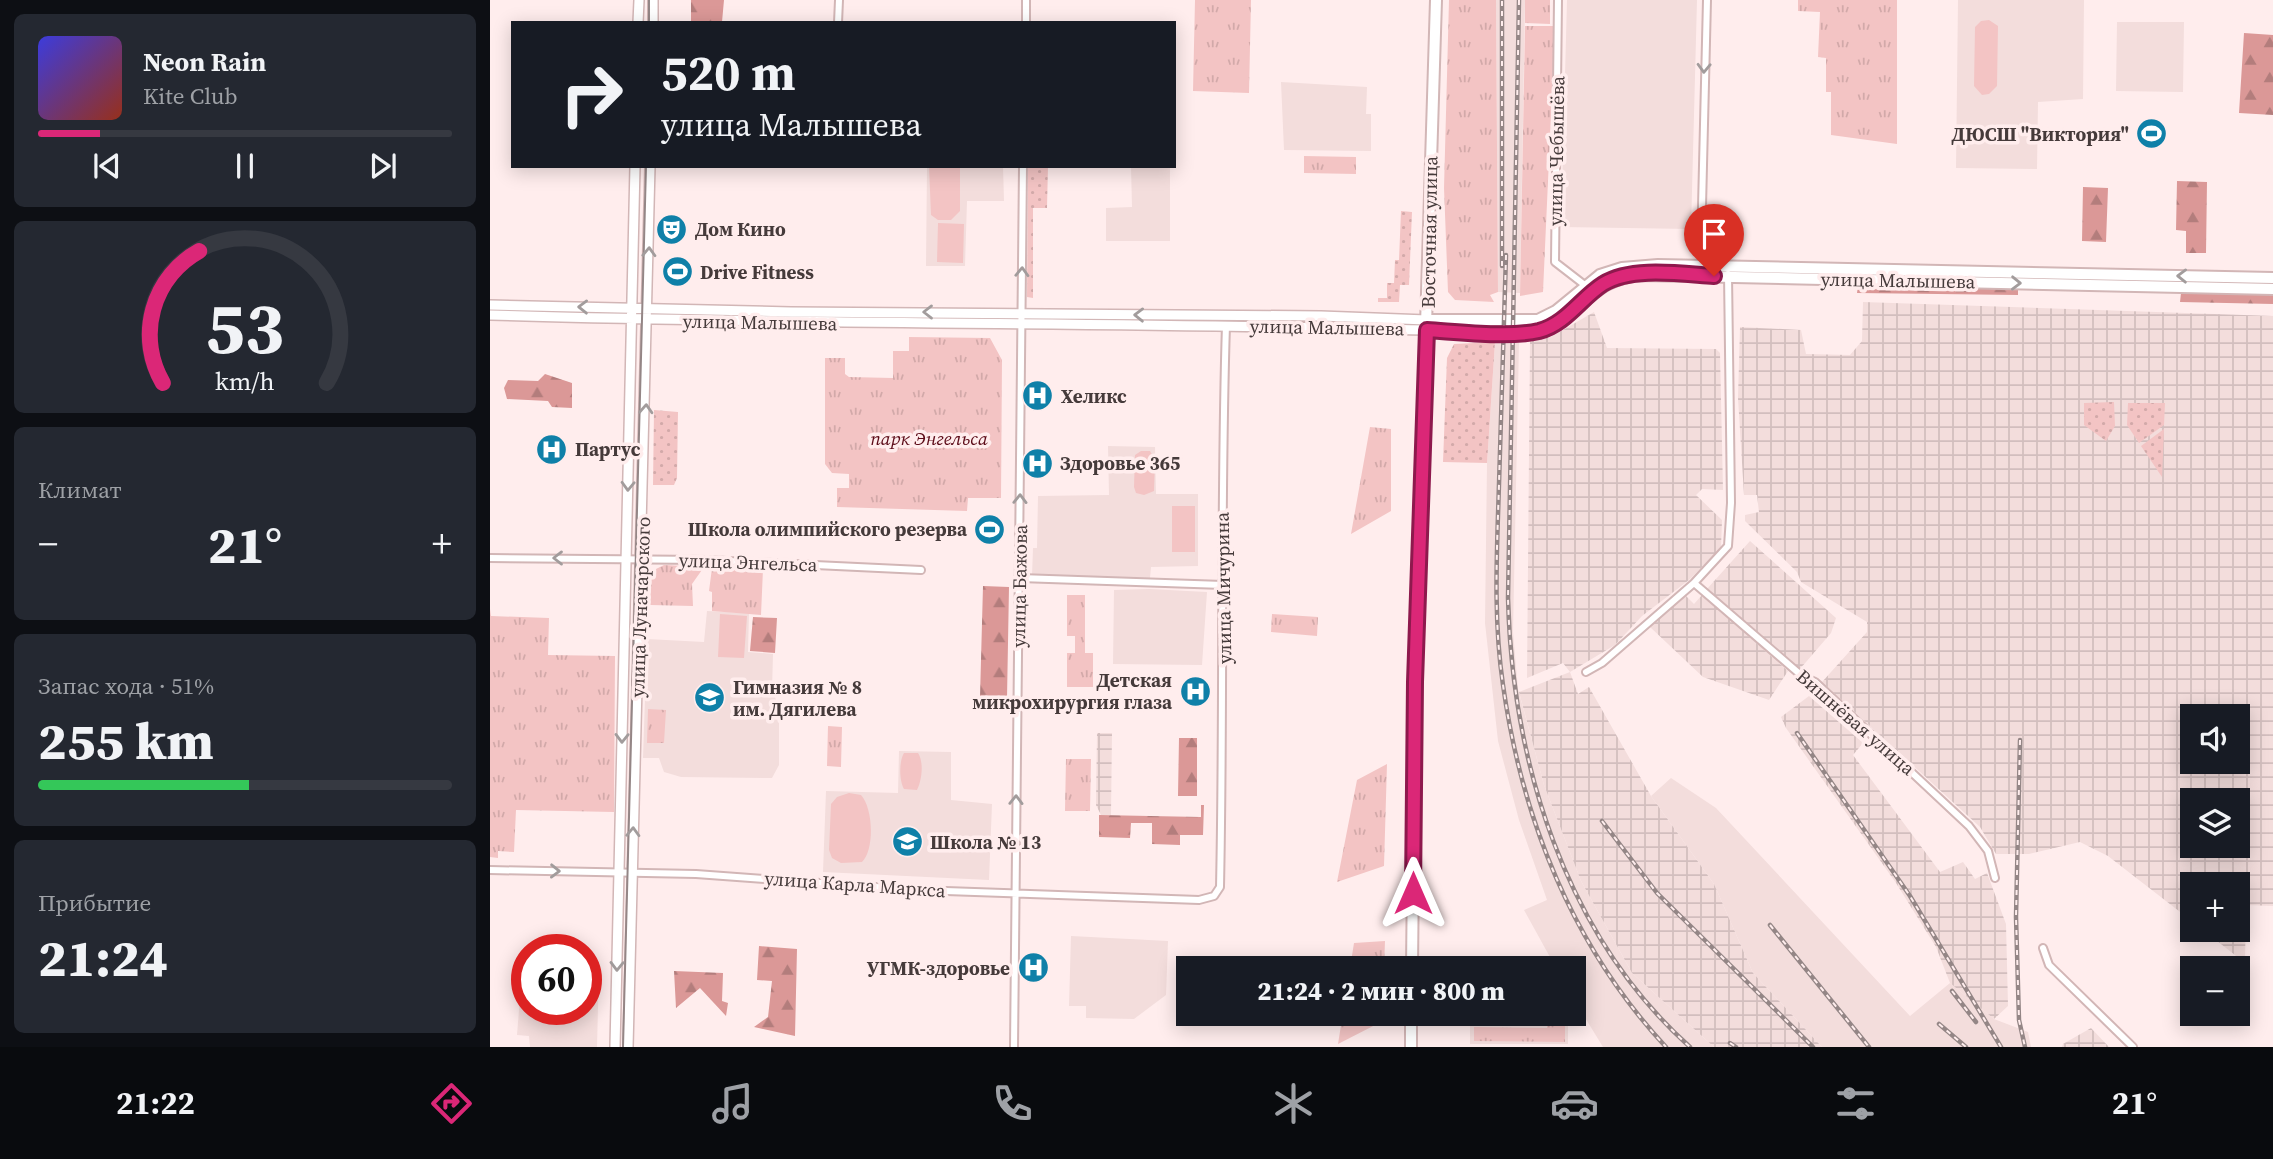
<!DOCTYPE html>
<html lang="ru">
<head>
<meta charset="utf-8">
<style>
	:root { --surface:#171b24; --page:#242831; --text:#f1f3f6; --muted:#9ea1a6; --line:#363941; --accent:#db2777 }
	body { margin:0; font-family:"Source Serif 4",serif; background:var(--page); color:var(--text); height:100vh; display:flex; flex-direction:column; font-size:26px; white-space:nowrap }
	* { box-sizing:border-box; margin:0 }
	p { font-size:23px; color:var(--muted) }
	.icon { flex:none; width:38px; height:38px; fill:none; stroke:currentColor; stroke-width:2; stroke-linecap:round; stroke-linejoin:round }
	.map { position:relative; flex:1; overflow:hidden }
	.details { display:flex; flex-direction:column; gap:14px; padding:14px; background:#0d0f14; width:490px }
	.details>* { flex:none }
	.hud { position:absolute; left:21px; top:21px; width:665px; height:147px; border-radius:0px; box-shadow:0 4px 18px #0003; background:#171b24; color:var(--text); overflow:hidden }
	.tools { position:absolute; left:1690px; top:704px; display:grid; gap:14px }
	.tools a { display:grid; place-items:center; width:70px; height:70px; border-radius:0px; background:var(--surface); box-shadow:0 4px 18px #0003; font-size:35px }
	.speed { position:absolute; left:21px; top:934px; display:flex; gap:14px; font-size:35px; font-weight:700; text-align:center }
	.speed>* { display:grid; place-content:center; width:91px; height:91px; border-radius:50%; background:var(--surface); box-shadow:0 4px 18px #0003; line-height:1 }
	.speed .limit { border:10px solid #d22; background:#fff; color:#111 }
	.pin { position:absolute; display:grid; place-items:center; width:60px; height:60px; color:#fff; margin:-72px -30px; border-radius:50% 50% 50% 0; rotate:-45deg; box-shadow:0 0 7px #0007 }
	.pin .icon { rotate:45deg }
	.me { position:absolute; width:77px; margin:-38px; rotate:0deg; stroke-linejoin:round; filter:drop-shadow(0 0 5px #0008) }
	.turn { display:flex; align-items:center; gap:24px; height:147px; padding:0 35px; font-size:32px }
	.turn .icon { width:91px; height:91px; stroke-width:2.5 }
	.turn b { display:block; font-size:49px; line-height:60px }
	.big { font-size:52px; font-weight:800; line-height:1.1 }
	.details .tile { flex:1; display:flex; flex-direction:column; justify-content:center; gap:10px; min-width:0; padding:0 24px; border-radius:10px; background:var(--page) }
	.details .dial { align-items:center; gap:0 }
	.dial svg { height:182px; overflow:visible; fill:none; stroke:var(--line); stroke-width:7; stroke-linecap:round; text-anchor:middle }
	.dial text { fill:var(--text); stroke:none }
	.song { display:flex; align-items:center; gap:21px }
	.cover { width:84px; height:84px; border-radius:10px; background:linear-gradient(135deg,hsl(240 70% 55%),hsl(10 70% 35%)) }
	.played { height:7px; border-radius:4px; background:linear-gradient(90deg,var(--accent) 15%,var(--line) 15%) }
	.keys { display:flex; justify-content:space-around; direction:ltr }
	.heat { display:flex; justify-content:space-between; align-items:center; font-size:38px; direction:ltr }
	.charge { height:10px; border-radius:5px; background:linear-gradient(90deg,#34c759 51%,var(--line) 0) }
	.trip { position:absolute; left:686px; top:956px; width:410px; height:70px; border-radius:0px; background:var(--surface); box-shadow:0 4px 18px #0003; font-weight:800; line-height:70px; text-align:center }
	.dock { display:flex; height:112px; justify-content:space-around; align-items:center; background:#090b0e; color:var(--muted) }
	.dock .icon { width:49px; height:49px }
	.dock .on { color:var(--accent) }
	.dock b { font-size:32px; color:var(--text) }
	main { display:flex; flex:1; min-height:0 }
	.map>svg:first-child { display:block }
	.built { fill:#f3dddc }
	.industrial { fill:url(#industrial-grid); fill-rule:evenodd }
	.grass { fill:url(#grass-dots) }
	.forest { fill:url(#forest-firs) }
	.park { fill:url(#park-tufts) }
	.pitch { fill:#f3c4c4 }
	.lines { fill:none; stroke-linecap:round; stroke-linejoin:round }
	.street-casing { stroke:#d2b6b6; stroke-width:10 }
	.secondary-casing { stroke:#d2b6b6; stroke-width:12 }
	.primary-casing { stroke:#d2b6b6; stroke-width:14 }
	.street { stroke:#fff; stroke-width:6 }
	.secondary { stroke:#fff; stroke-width:9 }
	.primary { stroke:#fff; stroke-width:10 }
	.tram { stroke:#948686; stroke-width:2 }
	.rail-casing { stroke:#948686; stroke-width:4.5 }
	.rail { stroke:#ffeded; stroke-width:2; stroke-dasharray:5; stroke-linecap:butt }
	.oneway { stroke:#a29c9c }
	.route-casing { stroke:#8e194d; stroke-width:18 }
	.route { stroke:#db2777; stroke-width:12 }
	.labels { text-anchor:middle; stroke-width:7; stroke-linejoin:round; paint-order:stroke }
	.poi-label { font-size:19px; font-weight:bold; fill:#453a3a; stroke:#ffeded; text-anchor:start }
	.street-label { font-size:19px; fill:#453a3a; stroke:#ffeded }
	.park-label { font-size:19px; font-style:italic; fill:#5c0b18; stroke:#ffeded }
</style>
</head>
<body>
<main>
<section class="details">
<div class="tile">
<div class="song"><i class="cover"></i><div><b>Neon Rain</b><p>Kite Club</p></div></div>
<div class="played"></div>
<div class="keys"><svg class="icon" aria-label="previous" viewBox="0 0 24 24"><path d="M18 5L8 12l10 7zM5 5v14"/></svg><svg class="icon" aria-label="pause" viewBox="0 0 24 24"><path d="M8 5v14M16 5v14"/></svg><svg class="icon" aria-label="next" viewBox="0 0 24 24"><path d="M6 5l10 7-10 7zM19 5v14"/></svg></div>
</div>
<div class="tile dial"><svg viewBox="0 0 100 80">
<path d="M14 69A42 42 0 1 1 86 69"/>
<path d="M14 69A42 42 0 0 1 30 11" stroke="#db2777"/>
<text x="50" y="56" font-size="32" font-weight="700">53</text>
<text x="50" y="72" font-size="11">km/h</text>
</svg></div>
<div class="tile"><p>Климат</p>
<div class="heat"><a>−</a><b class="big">21°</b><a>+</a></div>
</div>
<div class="tile"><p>Запас хода · 51%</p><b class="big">255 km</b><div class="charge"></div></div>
<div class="tile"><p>Прибытие</p><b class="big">21:24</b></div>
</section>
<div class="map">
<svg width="1783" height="1047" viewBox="0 0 1783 1047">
	<defs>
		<pattern id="industrial-grid" width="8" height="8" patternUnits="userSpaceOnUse" patternTransform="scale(1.75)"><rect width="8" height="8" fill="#f3dddc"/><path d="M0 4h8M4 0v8" fill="none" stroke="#d2bebe"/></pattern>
		<pattern id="grass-dots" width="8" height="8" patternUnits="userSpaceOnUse" patternTransform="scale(1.75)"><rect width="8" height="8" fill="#f3c4c4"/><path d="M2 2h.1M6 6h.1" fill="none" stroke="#d2a9a9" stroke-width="1.8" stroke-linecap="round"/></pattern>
		<pattern id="forest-firs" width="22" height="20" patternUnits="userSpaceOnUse" patternTransform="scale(1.75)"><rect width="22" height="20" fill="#db9897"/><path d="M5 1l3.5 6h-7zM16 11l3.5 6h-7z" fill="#b37d7c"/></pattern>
		<pattern id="park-tufts" width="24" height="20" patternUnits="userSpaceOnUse" patternTransform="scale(1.75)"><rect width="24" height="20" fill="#f3c4c4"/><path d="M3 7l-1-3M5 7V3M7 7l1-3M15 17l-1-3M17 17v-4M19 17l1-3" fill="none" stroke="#d2a9a9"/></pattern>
	</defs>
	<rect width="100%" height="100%" fill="#ffeded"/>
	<path class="built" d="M1006,0H1035L1030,293L1008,292Z
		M1077,0H1207L1201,229L1071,227Z
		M1468,0H1594L1593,99L1548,102L1547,169L1466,168Z
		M1627,22H1694L1693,92L1626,91Z
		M791,82L877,87L876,114H881V151L794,150Z
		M437,166H513L514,201H477L475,266H436Z
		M641,166H680V241H616V208L642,207Z
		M1005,342H1029L1023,632L1028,689L1054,785L1091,881L1142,973L1224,1047H1113L1083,998V968H1066L1034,910L1057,900L1029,820L1008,741L995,623L997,463Z
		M618,446L665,447L666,494H708V566L661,567L660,578L542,576L543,548H547L548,496L619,495Z
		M659,589L717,592L712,665L623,664L624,590Z
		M217,611L259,613L258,652L283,654L282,690L289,707V765L282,778L191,777L174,772L169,758H153L157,639L214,642Z
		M409,751L461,752V800L502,804L499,880L333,872L336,791L408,793Z
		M1181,778L1226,808L1420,1016L1460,983L1504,1019L1538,1032L1541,1047H1332L1263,973L1224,884L1161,796Z
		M581,936L678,941L676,995L644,1019L596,1018V1006H579Z
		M96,962H105L109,968L107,1047H40L39,1036L27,1035L31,985H37V1010H96Z
		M980,1013H1078V1044H980Z"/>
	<path class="industrial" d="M1373,302L1783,316V906L1756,905L1755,963L1712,929H1748V884H1703V922L1618,856L1590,842L1539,854H1506L1490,827L1332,682L1377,632V622L1311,582L1307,572L1255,521V515L1269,512L1267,495H1254L1248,398L1250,327L1311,330L1316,354L1360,355L1372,341ZM1703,716H1748V761H1703ZM1703,800H1748V845H1703Z
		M1104,312L1117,348L1226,349L1230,353L1233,490L1212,489L1206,495L1232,520L1231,548L1199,580L1152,616L1125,645L1080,672L1088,694L1099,687L1161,796L1224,884L1263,973L1332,1047H1224L1142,973L1091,881L1054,785L1029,692L1080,672L1073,663L1037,678L1040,341L1061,337Z
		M1260,541L1346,618L1341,633L1310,669L1217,589Z
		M1212,595L1298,671L1279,700L1213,677L1160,627L1196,596L1204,604Z
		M1319,696L1373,743L1363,755L1450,872L1473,862L1485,879L1497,873L1516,924L1518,1006L1504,1019L1460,983L1446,947L1406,883L1296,728L1291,717Z
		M607,733H622L621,815H611L606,805Z
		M1601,1028L1619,1047H1572L1573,1044Z"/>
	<path class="grass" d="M538,166H558L557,208H543V298L537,297Z
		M911,211L922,212L919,285H910L909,302H888V298H897V283H904L905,260H909Z
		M1005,342L997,463L953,462L957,358L964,344Z
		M1624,402L1625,426L1616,441L1594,425V403Z
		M1638,403H1675L1674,425L1649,443L1637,425Z
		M164,410L188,412L187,478L184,485H163Z
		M1674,429L1672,477L1651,446Z"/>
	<path class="forest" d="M201,0H234L232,22L201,23Z
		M1754,33L1783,35V115L1749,113Z
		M1687,181L1717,182L1716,253H1696V231L1686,230Z
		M1593,187L1618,188L1616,242L1592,241Z
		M1368,286L1528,289V295L1367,293Z
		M1691,293L1783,295V304L1690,302Z
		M55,374L82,383V408L62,407L58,401L17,399L14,388L18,380L48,381Z
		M493,586L519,587L517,698L490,697Z
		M263,617L287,618L285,653L260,651Z
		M689,738H707V796H688Z
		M711,805H714L713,835H690V845L662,844V823H641L640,838L609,837V815L711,817Z
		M269,946L307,949L305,1036L264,1027L278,1017L282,981L267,980Z
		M184,971L233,973L232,1001L238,1003L236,1016L210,988L186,1008Z"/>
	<path class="park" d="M705,0H761L759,93L703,91Z
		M959,0H1006L1008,292L1000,295L1004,302L965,300L958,292L954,188Z
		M1035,0H1060V24L1035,23Z
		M1308,0H1407V144L1341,135V92H1336V58L1328,57L1330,12L1308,11Z
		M1035,26H1065L1053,292L1030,296Z
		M814,156L866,157V174L814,173Z
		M419,337L500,338L512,360L511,498H478L477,511L347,507V488H359V474L342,473L335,464V358H355V374L359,377L403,378V351H419Z
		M880,427L901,429V511L861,534Z
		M174,565L214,567L202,584L203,606L160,605L162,571Z
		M222,568L273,569L271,615L222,611V592L219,591Z
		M577,595H595V653H603V687H577V653H585V636H577Z
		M0,609L1,616L59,618L58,655L125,656L124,812L26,810L24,852L8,851V858L0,857Z
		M782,614L828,617L827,636L781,632Z
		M158,709L176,710L174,743H157Z
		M338,726L352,727L351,767L337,766Z
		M576,759H601L600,811H575Z
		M897,764L894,866L847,882L867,780Z
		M895,941L894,968H860L864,943Z
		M853,1013H891V1022L848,1044Z
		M1058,1013H1075V1042L984,1041V1027L1057,1028Z"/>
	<path class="pitch" d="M1499,20L1508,26L1507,86L1499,94L1492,95L1484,86L1485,27L1491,21Z
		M439,166H470V211L461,220H448L441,215Z
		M448,223L474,224L473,263L447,262Z
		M651,451H660L665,460L664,491L654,495L646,493L644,487L645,455Z
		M682,506H705V552H682Z
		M230,614L257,616L254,658L228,657Z
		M414,753H428C434,762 432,780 427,790L414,789C409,780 409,761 414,753Z
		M359,793L371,795C383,808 385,849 372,862L351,863L342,858L339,850L341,804L347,797Z"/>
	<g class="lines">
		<defs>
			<path id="street" d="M1068,0L1065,262L1096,286
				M348,23L349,0
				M536,23V0
				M1215,267L1211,248L1217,0
				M0,558L216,560L431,570
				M530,578L733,585
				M1204,583L1312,676L1325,682L1479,826L1498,851L1505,878
				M1096,672L1112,663L1204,583L1238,546L1241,503L1238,274
				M0,870L206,874L427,890L709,900L724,896L730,887C734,700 730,512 736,325
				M1553,948L1559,965L1643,1047
				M524,1047L533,166"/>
			<path id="secondary" d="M148,23L149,0
				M163,23V0
				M0,305L301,312L831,316L937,320
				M0,315C312,325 625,322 937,330
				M125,1047L145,166
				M138,1047L160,166"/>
			<path id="primary" d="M937,320H1048L1066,311L1110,275L1132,268L1168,265L1783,278
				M937,330C969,332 1032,340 1060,326C1099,308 1101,279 1152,275L1783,289
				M922,968L925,682L946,0
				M921,1047V1013"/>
		</defs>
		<use href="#street" class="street-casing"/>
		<use href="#secondary" class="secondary-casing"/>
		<use href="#primary" class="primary-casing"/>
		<use href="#street" class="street"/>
		<use href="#secondary" class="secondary"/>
		<use href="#primary" class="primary"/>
		<path class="tram" d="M159,23V0
			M133,1047L156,166"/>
		<defs>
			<path id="rail" d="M1029,0L1018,598C1022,762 1075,935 1200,1047
				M1016,255C1014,332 1011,408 1009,484C1007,551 1003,618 1013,685C1032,820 1083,947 1176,1047
				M1012,266V0
				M1307,733L1420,896L1511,1047
				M1530,740L1526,917L1529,1020L1535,1047
				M1112,821L1167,893L1323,1047
				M1280,925L1379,1047
				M1462,991L1486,1022
				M1449,1024L1476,1047
				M1240,1043L1246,1047"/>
		</defs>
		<use href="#rail" class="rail-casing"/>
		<use href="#rail" class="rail"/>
	</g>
	<defs><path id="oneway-chevron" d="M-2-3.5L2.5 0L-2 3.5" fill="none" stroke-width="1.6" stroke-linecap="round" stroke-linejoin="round" transform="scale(1.75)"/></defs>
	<g class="oneway">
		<use href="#oneway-chevron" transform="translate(1214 68) rotate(92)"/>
		<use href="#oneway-chevron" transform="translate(159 252) rotate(-88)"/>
		<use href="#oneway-chevron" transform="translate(532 272) rotate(-88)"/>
		<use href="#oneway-chevron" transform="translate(1692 276) rotate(-179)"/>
		<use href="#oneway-chevron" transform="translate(1526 283) rotate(1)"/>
		<use href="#oneway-chevron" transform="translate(93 307) rotate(-179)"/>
		<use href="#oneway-chevron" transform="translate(438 312) rotate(180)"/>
		<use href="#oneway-chevron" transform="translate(649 315) rotate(-179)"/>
		<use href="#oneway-chevron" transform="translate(156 409) rotate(-87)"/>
		<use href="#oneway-chevron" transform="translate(138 486) rotate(92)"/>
		<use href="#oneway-chevron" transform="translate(530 499) rotate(-89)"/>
		<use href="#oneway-chevron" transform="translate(68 558) rotate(-180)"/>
		<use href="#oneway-chevron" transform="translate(132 738) rotate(91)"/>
		<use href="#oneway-chevron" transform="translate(526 800) rotate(-89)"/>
		<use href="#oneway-chevron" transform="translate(143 832) rotate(-88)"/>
		<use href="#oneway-chevron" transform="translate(65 871) rotate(1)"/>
		<use href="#oneway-chevron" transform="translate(127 966) rotate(91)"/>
	</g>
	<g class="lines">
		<defs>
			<path id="route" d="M923,893L925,682L937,330C969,332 1019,338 1049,331C1076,324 1091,298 1113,284C1142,266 1192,274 1224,276"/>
		</defs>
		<use href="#route" class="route-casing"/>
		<use href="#route" class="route"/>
	</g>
	<defs>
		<symbol id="stadium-disc" viewBox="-11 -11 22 22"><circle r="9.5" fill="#0f80a8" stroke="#ffeded"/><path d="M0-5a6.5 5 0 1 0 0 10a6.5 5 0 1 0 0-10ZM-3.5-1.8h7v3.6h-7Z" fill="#fff"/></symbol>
		<symbol id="theatre-disc" viewBox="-11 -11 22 22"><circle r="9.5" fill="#0f80a8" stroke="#ffeded"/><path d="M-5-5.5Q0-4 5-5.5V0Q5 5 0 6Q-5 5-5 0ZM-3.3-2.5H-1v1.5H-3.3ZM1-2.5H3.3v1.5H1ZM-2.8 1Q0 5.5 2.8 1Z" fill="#fff"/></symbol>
		<symbol id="hospital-disc" viewBox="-11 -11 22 22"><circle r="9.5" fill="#0f80a8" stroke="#ffeded"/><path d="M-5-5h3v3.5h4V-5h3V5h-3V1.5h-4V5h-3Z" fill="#fff"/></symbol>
		<symbol id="school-disc" viewBox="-11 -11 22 22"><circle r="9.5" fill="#0f80a8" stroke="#ffeded"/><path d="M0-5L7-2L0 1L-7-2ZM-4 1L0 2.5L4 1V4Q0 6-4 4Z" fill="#fff"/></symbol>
	</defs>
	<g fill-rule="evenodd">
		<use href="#stadium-disc" x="1644" y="116" width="35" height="35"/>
		<use href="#theatre-disc" x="164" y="212" width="35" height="35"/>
		<use href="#stadium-disc" x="170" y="254" width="35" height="35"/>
		<use href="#hospital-disc" x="530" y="378" width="35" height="35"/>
		<use href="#hospital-disc" x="44" y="432" width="35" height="35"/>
		<use href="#hospital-disc" x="530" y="446" width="35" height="35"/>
		<use href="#stadium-disc" x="482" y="512" width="35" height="35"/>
		<use href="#hospital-disc" x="688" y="674" width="35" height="35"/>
		<use href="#school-disc" x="202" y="680" width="35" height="35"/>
		<use href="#school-disc" x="400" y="824" width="35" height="35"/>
		<use href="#hospital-disc" x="526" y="950" width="35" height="35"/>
	</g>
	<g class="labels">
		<g class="poi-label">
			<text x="1639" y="141" text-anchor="end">ДЮСШ "Виктория"</text>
			<text x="205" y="236">Дом Кино</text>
			<text x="210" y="279">Drive Fitness</text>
			<text x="571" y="403">Хеликс</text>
			<text x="85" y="456">Партус</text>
			<text x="570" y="470">Здоровье 365</text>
			<text x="477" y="536" text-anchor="end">Школа олимпийского резерва</text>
			<text x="682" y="687" text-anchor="end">Детская<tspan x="682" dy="22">микрохирургия глаза</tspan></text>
			<text x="243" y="694">Гимназия № 8<tspan x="243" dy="22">им. Дягилева</tspan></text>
			<text x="440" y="849">Школа № 13</text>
			<text x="520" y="975" text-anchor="end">УГМК-здоровье</text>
		</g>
		<g class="street-label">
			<text transform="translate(1066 151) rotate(-89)" y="7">улица Чебышёва</text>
			<text transform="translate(939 232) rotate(-89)" y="7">Восточная улица</text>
			<text transform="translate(1408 280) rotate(1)" y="7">улица Малышева</text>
			<text transform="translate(270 322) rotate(1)" y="7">улица Малышева</text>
			<text transform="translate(837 327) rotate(1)" y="7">улица Малышева</text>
			<text transform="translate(258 562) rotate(2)" y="7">улица Энгельса</text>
			<text transform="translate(529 586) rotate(-89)" y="7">улица Бажова</text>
			<text transform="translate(733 588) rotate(-91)" y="7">улица Мичурина</text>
			<text transform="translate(150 607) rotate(-88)" y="7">улица Луначарского</text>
			<text transform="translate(1366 722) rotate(41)" y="7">Вишнёвая улица</text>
			<text transform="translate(365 884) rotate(4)" y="7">улица Карла Маркса</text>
		</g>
		<g class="park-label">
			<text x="439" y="445">парк Энгельса</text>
		</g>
	</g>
</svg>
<div class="tools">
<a><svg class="icon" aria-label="sound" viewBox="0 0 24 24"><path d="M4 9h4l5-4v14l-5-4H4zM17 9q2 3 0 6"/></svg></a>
<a><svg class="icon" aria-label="layers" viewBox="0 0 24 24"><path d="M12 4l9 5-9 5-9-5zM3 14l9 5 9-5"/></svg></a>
<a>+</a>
<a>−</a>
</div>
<div class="speed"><div class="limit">60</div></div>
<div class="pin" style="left:1224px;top:276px;background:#d93025"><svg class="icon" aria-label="arrive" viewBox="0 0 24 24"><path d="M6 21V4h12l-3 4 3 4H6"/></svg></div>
<svg class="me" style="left:923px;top:893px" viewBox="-20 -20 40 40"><path d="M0-17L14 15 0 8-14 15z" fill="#db2777" stroke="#fff" stroke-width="4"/></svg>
<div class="trip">21:24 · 2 мин · 800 m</div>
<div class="hud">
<div class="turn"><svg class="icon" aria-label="right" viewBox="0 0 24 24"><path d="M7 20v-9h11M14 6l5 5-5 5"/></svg><div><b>520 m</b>улица Малышева</div></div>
</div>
</div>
</main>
<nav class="dock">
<b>21:22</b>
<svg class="icon on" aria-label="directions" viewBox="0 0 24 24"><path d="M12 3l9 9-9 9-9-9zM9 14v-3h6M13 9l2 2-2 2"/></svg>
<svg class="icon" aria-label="music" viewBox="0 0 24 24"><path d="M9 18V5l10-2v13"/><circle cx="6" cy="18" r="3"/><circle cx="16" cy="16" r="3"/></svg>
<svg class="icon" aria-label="phone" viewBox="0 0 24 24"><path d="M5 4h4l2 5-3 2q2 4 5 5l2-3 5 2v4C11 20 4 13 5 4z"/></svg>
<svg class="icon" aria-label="climate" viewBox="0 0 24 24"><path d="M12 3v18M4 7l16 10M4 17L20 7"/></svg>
<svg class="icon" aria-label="car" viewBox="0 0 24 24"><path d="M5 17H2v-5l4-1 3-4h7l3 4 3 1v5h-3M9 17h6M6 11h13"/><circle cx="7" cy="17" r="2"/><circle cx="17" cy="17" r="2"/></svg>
<svg class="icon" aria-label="filters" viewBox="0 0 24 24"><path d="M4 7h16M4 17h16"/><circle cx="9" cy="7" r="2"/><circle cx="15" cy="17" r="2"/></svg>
<b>21°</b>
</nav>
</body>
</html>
